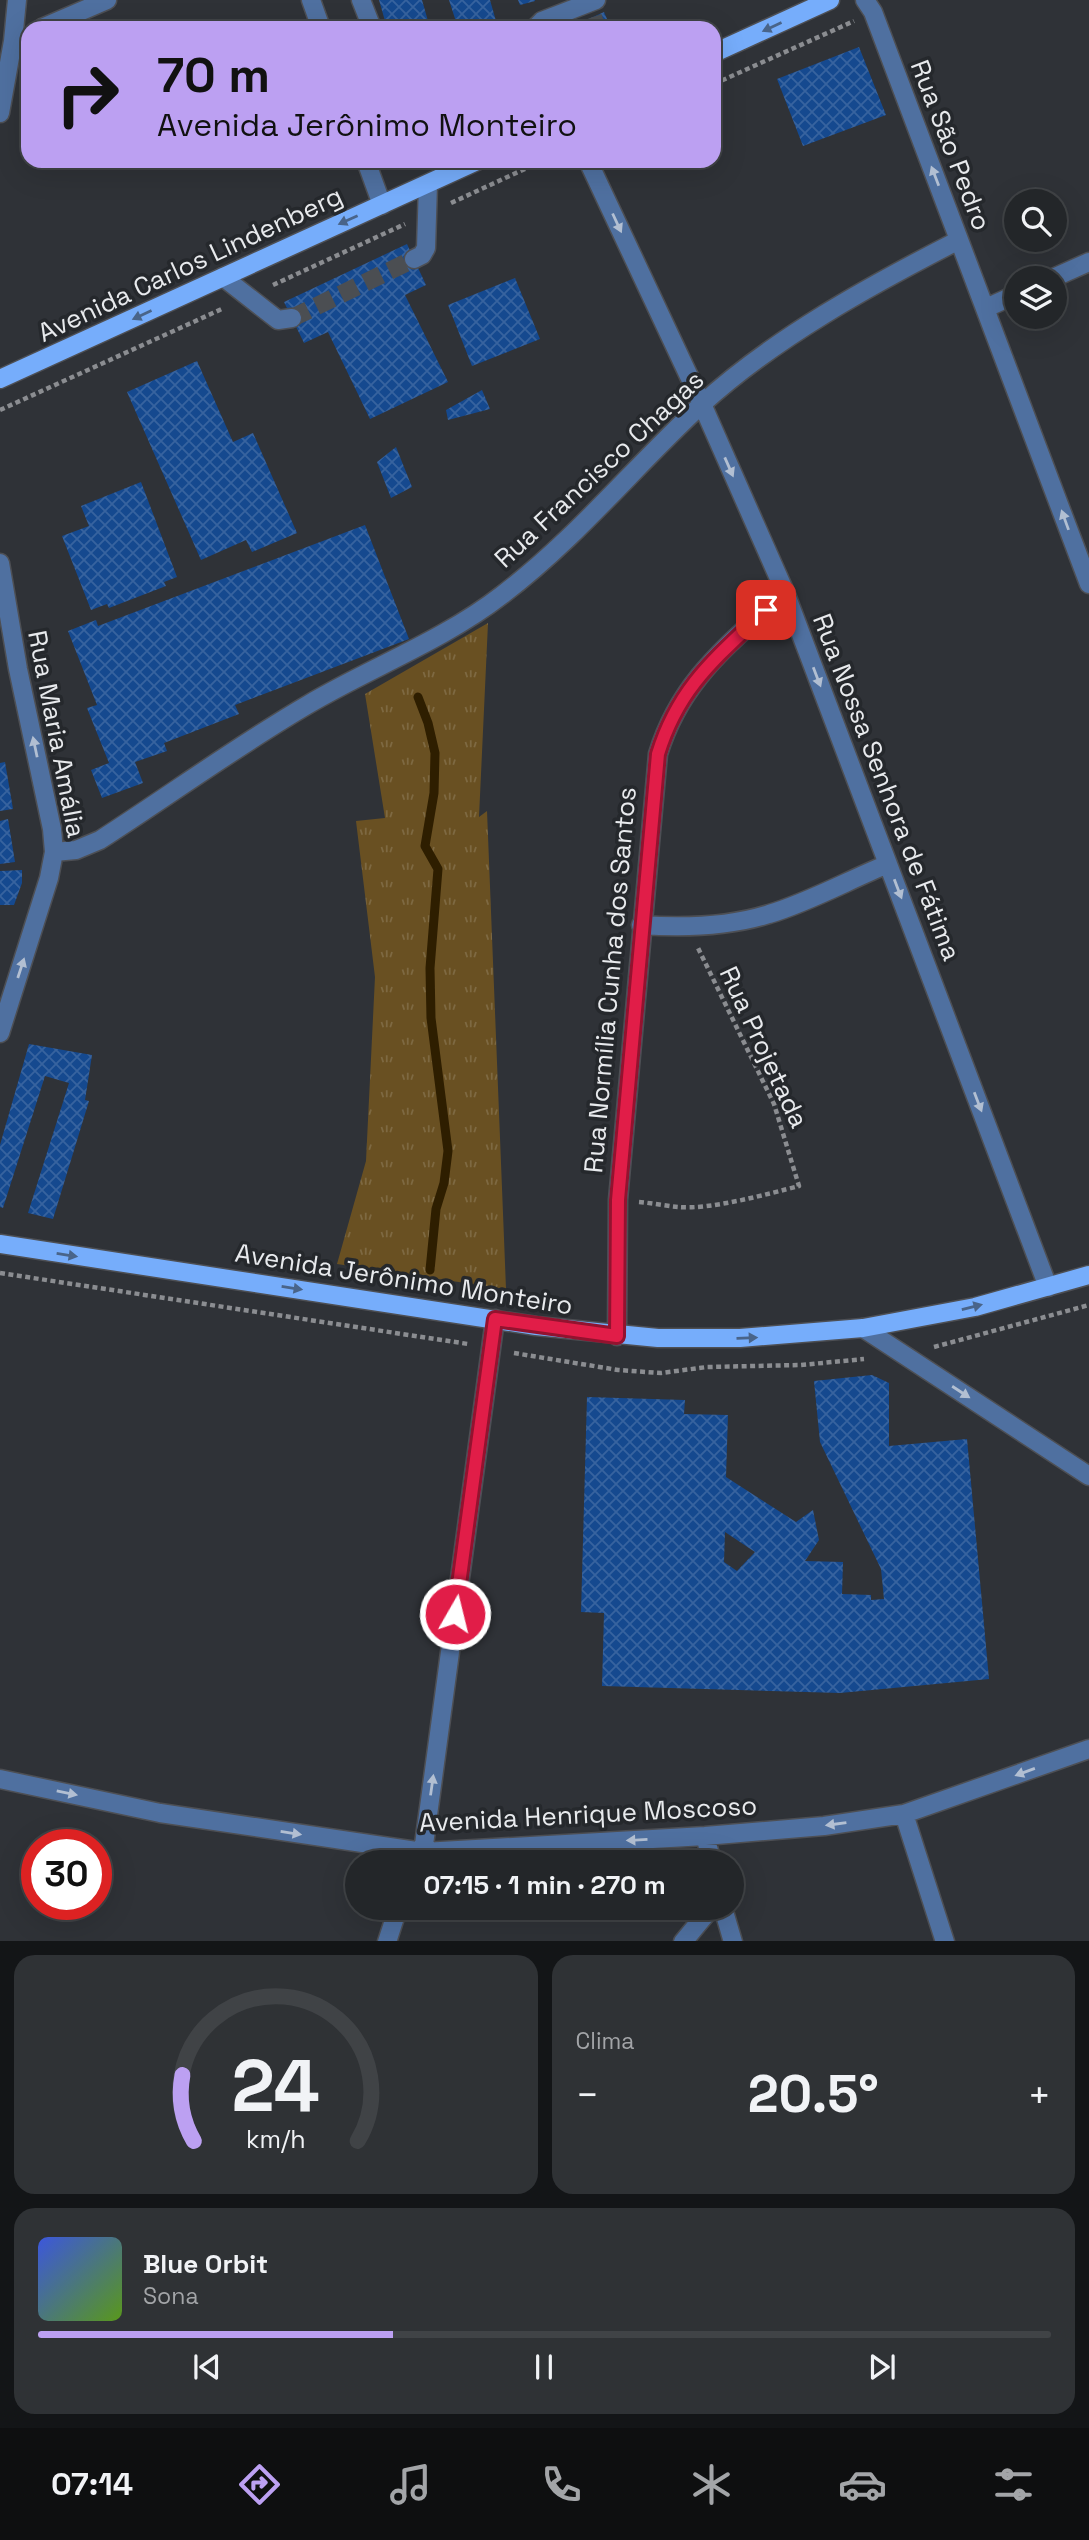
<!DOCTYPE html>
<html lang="pt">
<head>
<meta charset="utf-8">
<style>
	:root { --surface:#232629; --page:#2f3235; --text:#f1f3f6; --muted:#a3a5a8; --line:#404346; --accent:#bca0f2 }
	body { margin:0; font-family:"Space Grotesk",sans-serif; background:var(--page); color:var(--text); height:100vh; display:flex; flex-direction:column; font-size:26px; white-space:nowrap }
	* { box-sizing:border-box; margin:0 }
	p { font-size:23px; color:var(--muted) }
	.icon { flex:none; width:38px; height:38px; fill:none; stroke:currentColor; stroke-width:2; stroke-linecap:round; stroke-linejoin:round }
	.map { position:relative; height:1941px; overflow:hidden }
	.sheet { display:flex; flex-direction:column; gap:14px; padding:14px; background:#131517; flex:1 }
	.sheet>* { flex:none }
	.hud { position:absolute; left:21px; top:21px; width:700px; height:147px; border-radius:21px; box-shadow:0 7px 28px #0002,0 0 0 2px var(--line); background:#bca0f2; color:#111; overflow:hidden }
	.buttons { position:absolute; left:1004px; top:189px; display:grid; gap:14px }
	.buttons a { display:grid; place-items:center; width:63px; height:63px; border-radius:50%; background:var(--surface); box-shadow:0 7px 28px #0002,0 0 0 2px var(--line); font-size:35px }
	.speed { position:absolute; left:21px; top:1829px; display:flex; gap:14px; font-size:35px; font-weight:700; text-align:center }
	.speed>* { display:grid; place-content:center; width:91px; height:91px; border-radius:50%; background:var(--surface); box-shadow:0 7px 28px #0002,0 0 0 2px var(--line); line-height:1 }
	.speed .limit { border:10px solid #d22; background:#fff; color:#111 }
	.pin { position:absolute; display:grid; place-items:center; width:60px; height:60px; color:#fff; margin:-30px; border-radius:14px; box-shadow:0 4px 10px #0006 }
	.me { position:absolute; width:77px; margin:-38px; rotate:8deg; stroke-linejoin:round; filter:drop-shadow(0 0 5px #0008) }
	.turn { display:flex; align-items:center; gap:24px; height:147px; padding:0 21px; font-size:32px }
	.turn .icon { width:91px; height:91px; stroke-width:2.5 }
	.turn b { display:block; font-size:49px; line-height:60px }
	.big { font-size:52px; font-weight:700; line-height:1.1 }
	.sheet .card { flex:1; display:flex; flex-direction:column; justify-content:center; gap:10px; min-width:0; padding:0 24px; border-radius:21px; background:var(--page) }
	.sheet .dial { align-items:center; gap:0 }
	.dial svg { height:182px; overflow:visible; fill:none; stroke:var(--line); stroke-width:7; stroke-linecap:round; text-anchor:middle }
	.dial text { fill:var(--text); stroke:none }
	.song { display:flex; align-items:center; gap:21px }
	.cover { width:84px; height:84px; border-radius:10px; background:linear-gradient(135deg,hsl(230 70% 55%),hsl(90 70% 35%)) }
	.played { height:7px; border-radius:4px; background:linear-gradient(90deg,var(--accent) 35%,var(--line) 35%) }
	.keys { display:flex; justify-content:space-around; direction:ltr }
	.heat { display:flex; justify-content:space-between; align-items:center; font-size:38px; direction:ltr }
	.sheet .tiles { flex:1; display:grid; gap:14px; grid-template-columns:1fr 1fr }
	.card:last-child { grid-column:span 2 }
	.trip { position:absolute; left:345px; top:1850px; width:399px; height:70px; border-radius:35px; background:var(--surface); box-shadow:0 7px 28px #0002,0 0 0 2px var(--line); font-weight:700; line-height:70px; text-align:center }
	.menu { display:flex; height:112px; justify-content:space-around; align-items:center; background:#0e0f10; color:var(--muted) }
	.menu .icon { width:49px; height:49px }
	.menu .active { color:var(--accent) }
	.menu b { font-size:32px; color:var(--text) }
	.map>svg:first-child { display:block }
	.grass { fill:url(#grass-tufts) }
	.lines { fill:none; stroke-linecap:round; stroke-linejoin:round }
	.stream { stroke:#2e1e00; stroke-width:9 }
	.building { fill:url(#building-cross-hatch); fill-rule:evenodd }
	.minor-tunnel { stroke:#4b4e52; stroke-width:18; stroke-dasharray:18 9; stroke-linecap:butt }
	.minor-casing { stroke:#4d4f54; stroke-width:21 }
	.major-casing { stroke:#4d4f54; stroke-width:21 }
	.path { stroke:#8b8d91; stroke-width:4.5; stroke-dasharray:5 3.5; stroke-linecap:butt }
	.minor { stroke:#4f70a0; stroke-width:18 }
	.major { stroke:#76adfb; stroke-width:18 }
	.oneway { fill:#496489 }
	.oneway2 { fill:#b2bfd2 }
	.route-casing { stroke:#92132f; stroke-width:18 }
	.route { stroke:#e11d48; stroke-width:12 }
	.labels { text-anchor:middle; stroke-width:7; stroke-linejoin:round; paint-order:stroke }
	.street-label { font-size:26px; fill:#e8eaed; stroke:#25282c }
</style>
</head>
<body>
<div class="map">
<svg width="1089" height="1942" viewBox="0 0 1089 1942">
	<defs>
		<pattern id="grass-tufts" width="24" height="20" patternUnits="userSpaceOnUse" patternTransform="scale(1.75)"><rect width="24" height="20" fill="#695022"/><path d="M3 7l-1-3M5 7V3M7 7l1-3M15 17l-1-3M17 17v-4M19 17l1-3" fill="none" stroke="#7e6942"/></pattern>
		<pattern id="building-cross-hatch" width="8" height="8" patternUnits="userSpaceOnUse" patternTransform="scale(1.75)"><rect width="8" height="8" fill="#15498f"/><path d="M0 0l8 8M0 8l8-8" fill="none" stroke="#37639f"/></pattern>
	</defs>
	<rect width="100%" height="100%" fill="#2f3237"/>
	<path class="grass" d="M488,623L479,817L487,811L506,1289L337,1264L366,1161L375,977L356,821L385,818L365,694Z"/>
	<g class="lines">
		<path class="stream" d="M418,697L428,723L435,753L434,793L425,846L438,869L430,968L431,1018L448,1151L444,1183L436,1209L430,1270"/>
	</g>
	<path class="building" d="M379,0H422L430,28H387Z
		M449,0H490L498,28H458Z
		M518,0H535V1L520,5Z
		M604,12L611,28H568L593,17Z
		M859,47L886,115L803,146L777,79Z
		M407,244L426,285L405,295L448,382L370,419L328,332L304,343L284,302Z
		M515,278L540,339L472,366L448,305Z
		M197,361L233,442L253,433L297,533L252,552L246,540L201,560L127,392Z
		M482,390L490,409L448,420L446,410Z
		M396,447L412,487L391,498L377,462Z
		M141,482L177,577L164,582L166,586L109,608L107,604L91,610L62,536L89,526L81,506Z
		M365,525L409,639L235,705L239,714L164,743L167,751L135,762L143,783L102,798L91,770L109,763L87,708L97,705L68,631L96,620L98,626Z
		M5,762L13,809L0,811V763Z
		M8,819L15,862L0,864V821Z
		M22,870V883L14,905H0V871Z
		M29,1044L92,1055L85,1100L89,1101L53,1219L28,1213L69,1083L45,1076L3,1208L0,1207V1145Z
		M872,1375L889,1383V1446L967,1439L989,1679L840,1693L602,1686L604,1613L581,1612L587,1397L685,1400L684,1414L728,1415L726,1477L796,1522L813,1510L819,1540L805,1561L843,1562L842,1594L871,1595V1600L884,1599L881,1569L820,1442L814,1381ZM725,1532L755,1552L737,1571L724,1562Z"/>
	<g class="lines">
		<path class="minor-tunnel" d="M593,17L597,28
			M292,318L414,259"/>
		<defs>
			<path id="minor" d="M311,0L321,28
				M361,0L372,28
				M865,0L873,12L1089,584
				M42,28L107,0
				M535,28L542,21L596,0
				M0,113L13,41L17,0
				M366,161L382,205
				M588,161L702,404L785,592L1048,1287
				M414,259L422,255L426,248L428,184
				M223,277L278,320L292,318
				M1053,278L1089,262
				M986,308L1017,294
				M0,563L18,669L52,829L54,852L49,878L0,1033
				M54,852L76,850L100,840C170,795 237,746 309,704C372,667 444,640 502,595C576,539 633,468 701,405C774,338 871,285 959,240
				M641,925C684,928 728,927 769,914C807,903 851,879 888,864
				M863,1328L1089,1476
				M617,1336L618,1200L658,754C681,679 730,644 785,592
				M0,1779L160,1813L423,1852L705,1836L824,1826L904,1814L1089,1749
				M904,1814L945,1942
				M705,1836L712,1862
				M418,1862L423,1852L495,1319
				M723,1908L733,1942
				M387,1942L398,1908
				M683,1942L711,1908"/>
			<path id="major" d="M714,53L830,0
				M0,379L477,161
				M0,1244L536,1326L658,1338H740L863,1328L975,1307L1089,1275"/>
		</defs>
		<use href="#minor" class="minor-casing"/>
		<use href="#major" class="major-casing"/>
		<path class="path" d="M714,84L854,21
			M451,203L542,161
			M273,285L405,224
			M0,410L224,308
			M639,1202C652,1203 666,1206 678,1207C710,1210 768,1194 799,1186L774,1104L698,948
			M0,1273L468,1344
			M934,1347L1089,1305
			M514,1353L618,1370L661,1373L707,1367L801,1365L864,1359"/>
		<use href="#minor" class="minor"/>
		<use href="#major" class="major"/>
	</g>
	<defs><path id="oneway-solid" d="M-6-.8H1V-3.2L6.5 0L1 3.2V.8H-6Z" transform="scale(1.75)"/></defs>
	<g class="oneway">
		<use href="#oneway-solid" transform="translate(772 27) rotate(155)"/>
		<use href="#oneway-solid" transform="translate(348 220) rotate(156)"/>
		<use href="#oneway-solid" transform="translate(142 315) rotate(155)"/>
		<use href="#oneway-solid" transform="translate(67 1255) rotate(9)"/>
		<use href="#oneway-solid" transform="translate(292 1288) rotate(9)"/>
		<use href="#oneway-solid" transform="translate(972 1307) rotate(-14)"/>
		<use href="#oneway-solid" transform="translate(747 1338) rotate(-2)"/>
	</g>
	<g class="oneway2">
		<use href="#oneway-solid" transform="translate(935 176) rotate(-111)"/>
		<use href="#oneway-solid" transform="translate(617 223) rotate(65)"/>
		<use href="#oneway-solid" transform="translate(729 467) rotate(66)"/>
		<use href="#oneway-solid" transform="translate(1065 520) rotate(-110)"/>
		<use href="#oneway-solid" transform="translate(817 677) rotate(69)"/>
		<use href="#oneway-solid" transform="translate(35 747) rotate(-102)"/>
		<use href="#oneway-solid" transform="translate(898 889) rotate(69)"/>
		<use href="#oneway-solid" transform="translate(21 968) rotate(-72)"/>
		<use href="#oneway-solid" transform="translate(978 1102) rotate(69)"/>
		<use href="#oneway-solid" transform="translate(961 1392) rotate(33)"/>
		<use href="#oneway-solid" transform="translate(1025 1772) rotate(160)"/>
		<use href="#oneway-solid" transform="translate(432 1785) rotate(-82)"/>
		<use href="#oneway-solid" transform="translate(67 1793) rotate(12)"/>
		<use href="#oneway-solid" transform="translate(836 1824) rotate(172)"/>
		<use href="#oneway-solid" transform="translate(291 1833) rotate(9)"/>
		<use href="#oneway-solid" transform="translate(637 1840) rotate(177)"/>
	</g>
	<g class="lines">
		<defs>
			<path id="route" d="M455,1614L495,1319L617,1336L618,1200L658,754C679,686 717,657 766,610"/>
		</defs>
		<use href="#route" class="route-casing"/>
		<use href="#route" class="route"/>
	</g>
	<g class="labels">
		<g class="street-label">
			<text transform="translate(951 145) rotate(69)" y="9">Rua São Pedro</text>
			<text transform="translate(190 264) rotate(-25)" y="9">Avenida Carlos Lindenberg</text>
			<text transform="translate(599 469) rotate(-43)" y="9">Rua Francisco Chagas</text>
			<text transform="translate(57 734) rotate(79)" y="9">Rua Maria Amália</text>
			<text transform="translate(887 787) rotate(69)" y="9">Rua Nossa Senhora de Fátima</text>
			<text transform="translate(610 980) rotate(-85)" y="9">Rua Normília Cunha dos Santos</text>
			<text transform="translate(764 1047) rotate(65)" y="9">Rua Projetada</text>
			<text transform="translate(404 1279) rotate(9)" y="9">Avenida Jerônimo Monteiro</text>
			<text transform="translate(588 1814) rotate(-3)" y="9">Avenida Henrique Moscoso</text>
		</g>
	</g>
</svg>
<div class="buttons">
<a><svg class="icon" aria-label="search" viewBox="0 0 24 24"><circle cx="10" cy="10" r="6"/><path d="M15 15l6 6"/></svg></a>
<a><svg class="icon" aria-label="layers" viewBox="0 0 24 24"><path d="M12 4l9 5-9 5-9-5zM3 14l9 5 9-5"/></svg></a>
</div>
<div class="speed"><div class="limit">30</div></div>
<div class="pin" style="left:766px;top:610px;background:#d93025"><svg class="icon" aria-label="arrive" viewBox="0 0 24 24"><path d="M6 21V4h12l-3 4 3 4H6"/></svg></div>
<svg class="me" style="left:455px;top:1614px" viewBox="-20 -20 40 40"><circle r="17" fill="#e11d48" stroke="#fff" stroke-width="3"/><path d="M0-11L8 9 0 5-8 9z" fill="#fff"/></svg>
<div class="trip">07:15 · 1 min · 270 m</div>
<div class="hud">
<div class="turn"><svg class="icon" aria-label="right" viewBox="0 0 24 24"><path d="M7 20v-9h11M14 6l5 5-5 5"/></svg><div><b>70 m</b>Avenida Jerônimo Monteiro</div></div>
</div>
</div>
<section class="sheet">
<div class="tiles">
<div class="card dial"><svg viewBox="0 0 100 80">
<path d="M14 69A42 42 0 1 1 86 69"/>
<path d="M14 69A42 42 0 0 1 9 40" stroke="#bca0f2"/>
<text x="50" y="56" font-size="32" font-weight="700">24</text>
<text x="50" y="72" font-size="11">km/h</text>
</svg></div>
<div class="card"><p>Clima</p>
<div class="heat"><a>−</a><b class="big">20.5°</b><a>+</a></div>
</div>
<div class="card">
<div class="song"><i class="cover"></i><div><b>Blue Orbit</b><p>Sona</p></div></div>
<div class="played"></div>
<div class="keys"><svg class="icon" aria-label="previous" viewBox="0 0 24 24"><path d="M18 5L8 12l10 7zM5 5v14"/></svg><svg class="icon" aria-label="pause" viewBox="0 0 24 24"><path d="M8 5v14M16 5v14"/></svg><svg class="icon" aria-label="next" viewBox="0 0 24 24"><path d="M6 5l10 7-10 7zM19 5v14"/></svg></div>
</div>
</div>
</section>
<nav class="menu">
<b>07:14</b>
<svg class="icon active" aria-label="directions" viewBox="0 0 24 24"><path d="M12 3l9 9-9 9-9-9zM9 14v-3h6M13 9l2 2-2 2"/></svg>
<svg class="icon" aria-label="music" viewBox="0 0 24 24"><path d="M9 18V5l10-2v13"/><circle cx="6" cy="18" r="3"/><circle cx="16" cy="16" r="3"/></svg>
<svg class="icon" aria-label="phone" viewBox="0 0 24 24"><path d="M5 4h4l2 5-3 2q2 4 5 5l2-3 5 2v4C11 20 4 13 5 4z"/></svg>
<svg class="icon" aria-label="climate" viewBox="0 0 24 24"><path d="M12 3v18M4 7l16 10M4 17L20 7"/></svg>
<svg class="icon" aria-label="car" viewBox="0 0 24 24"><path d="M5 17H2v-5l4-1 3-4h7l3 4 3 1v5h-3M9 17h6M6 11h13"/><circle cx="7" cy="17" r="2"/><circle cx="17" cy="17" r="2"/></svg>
<svg class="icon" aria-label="filters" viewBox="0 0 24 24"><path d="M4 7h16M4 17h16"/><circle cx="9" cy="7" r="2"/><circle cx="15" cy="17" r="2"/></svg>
</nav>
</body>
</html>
